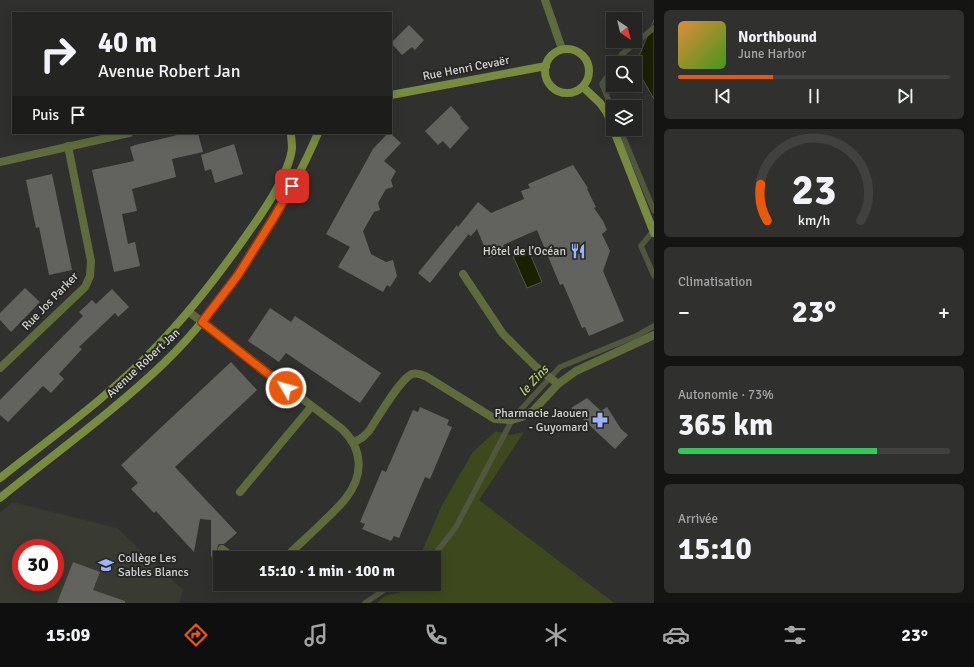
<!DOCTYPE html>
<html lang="fr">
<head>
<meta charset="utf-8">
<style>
	:root { --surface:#242522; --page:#30312f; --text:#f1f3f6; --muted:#a3a5a5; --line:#414240; --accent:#ea580c }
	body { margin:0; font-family:Signika,sans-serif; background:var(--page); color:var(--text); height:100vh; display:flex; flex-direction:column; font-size:15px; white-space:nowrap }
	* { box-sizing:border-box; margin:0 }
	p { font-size:13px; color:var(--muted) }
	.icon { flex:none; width:22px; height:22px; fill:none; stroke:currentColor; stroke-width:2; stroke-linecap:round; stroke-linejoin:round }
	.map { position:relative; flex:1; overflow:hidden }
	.details { display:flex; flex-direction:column; gap:10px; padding:10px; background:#141413; width:320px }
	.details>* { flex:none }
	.banner { position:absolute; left:12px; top:12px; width:380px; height:122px; border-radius:0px; box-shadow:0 2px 10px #0003,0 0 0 1px var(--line); background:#242522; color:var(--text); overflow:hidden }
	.needle { width:26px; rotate:145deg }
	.fabs { position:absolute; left:606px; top:12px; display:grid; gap:8px }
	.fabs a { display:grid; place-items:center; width:36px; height:36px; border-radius:0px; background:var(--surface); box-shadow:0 2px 10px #0003,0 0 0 1px var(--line); font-size:20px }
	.speed { position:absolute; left:12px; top:539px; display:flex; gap:8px; font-size:20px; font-weight:700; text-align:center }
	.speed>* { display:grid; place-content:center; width:52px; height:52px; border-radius:50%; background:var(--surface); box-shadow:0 2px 10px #0003,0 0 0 1px var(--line); line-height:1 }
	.speed .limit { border:6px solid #d22; background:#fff; color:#111 }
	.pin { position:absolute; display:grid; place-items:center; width:34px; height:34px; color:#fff; margin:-17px; border-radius:8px; box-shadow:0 2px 6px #0006 }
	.me { position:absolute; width:44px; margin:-22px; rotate:308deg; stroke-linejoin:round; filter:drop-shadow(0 0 3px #0008) }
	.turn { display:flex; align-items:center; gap:14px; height:84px; padding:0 20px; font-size:18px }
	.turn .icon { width:52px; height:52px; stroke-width:2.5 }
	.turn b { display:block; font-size:28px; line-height:34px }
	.then { display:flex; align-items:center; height:38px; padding:0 20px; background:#0003; gap:8px; font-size:15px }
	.big { font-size:30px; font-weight:700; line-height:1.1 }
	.details .tile { flex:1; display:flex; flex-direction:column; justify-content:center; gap:6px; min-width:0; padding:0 14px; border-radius:6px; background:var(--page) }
	.details .dial { align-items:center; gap:0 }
	.dial svg { height:104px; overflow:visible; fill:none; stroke:var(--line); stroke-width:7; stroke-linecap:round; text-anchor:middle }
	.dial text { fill:var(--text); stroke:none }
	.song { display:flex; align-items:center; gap:12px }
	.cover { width:48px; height:48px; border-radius:6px; background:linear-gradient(135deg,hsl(30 70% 55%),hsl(100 70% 35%)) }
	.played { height:4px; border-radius:2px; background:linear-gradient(90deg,var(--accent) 35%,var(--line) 35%) }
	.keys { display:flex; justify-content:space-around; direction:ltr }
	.heat { display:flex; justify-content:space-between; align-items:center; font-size:22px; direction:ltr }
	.charge { height:6px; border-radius:3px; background:linear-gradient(90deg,#34c759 73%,var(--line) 0) }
	.trip { position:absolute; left:213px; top:551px; width:228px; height:40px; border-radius:0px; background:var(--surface); box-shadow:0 2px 10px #0003,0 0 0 1px var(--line); font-weight:700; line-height:40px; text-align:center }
	.tab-bar { display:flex; height:64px; justify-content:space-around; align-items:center; background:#0e0f0e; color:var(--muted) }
	.tab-bar .icon { width:28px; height:28px }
	.tab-bar .selected { color:var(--accent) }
	.tab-bar b { font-size:18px; color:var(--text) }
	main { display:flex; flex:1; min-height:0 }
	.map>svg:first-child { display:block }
	.built { fill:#393b32; fill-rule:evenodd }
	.green { fill:#3e481d }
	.water { fill:#1a2100; stroke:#51563e }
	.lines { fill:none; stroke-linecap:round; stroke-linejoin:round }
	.stream { stroke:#51563e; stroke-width:5.5 }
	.building { fill:#62635f }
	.service { stroke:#5f6b3c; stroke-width:8 }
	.minor { stroke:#5f6b3c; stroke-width:8 }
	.tertiary { stroke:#5f6b3c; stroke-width:8 }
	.secondary { stroke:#798b3e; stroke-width:8 }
	.route-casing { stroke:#983908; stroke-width:10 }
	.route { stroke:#ea580c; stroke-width:7 }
	.labels { text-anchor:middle; stroke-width:4; stroke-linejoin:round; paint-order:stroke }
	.street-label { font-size:12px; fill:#d1d1cf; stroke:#262724 }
	.poi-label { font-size:12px; fill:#d1d1cf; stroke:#262724; text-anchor:end }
	.water-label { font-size:13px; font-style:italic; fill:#b6cd6d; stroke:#262724 }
</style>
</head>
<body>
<main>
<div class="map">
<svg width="654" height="603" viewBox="0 0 654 603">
	<rect width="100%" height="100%" fill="#30312e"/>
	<path class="built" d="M12,502L117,528L183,590L179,603H0V513ZM21,548H55V582H21Z"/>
	<path class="green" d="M496,431L510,435L524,432L479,500L614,603H377L385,596L401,592L409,584H434V558H420V556L442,505L473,452Z"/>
	<path class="water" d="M654,20V99L635,66Z
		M528,249L542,282L527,288L513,256Z"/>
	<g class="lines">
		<path class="stream" d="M616,63L622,54L654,28
			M613,68L602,84L613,111
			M620,129L654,211
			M654,230L641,246L654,276
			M432,558L456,527L513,418L560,367L636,336L654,326
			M365,603L393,584"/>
	</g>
	<path class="building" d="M409,25L424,40L415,50L412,47L402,55L391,43Z
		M451,106L461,117L460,118L469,128L450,149L443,141L438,145L425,131Z
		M186,133H198L203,152L172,159L176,177L132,189L137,211L122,214L128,244L135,242L140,266L114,272L92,170L134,161L130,147L135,145Z
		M388,133H390L401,143L384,161L396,171L391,180L393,187L386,189L378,203L380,210L374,212L363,231L371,254L386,262L393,260L397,276L390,287L387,285L383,292L338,267L350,247L326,234L373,149Z
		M234,144L243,174L215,183L211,169L205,171L201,155Z
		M573,165L588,188L587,189L596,207L594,208L603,221L607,230L602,234L610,251L603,271L624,321L589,336L585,327L582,328L563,284L560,285L537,230L503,245L505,251L489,258L477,229L471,236L464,232L468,235L430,283L418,273L457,225L458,227L478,202L491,213L524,199L521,191L530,188L528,184Z
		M52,174L72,270L49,275L39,227L36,228L26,180Z
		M25,288L40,302L11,332L0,320V313Z
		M112,289L129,307L118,317L115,313L79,347L82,349L59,374L64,379L51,393L43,386L8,422L0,415V400L83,316L79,312L92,300L96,304Z
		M270,308L291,322L295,316L381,373L360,403L286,353L279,362L248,341Z
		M231,362L257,390L175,467L237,533L224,544H220L218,545L217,551L211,557V520L200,519L194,552L156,511L154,513L131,489L138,483L121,465Z
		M587,398L601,411L607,407L621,429L628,435L615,449L571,408Z
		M420,407L449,420L447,425L452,427L430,479L425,477L399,538L394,536L391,541L362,529L365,524L360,522L382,470L386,472L413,410L418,412Z
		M73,562L100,572L93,590L125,601V603H57Z"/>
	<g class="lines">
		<path class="service" d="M463,274L503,334L535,366L558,384"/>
		<path class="minor" d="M189,312L342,429C363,449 364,475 346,498C340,506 332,513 325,520C312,533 298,545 285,558
			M0,368L85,287L90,276L91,261L68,146
			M353,443L363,437L369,431C377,419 400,379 412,374C418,372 422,375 427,377L495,419L512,420L522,417L533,411L558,384L576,371L654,335
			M240,492L311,407
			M222,549L234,558"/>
		<path class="tertiary" d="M545,0L562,49
			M0,162L129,133"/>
		<path class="secondary" d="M545 71a22 22 0 1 1 44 0a22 22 0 1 1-44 0Z
			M583,87L600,103L607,113L654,233
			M391,95L546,66
			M0,478C53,436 110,396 157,346C191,311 220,273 248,233C263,212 289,175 292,148C292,143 291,138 291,133
			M0,498C55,453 113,412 164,363C203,326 234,282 262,237C283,204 303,169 318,133"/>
	</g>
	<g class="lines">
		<defs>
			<path id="route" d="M286,388L202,322L238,275L273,219L292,186"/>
		</defs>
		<use href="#route" class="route-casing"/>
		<use href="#route" class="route"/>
	</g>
	<defs>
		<symbol id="restaurant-bare" viewBox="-9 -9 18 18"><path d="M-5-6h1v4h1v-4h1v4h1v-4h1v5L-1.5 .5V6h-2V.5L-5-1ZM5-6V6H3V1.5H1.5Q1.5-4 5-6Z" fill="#9db4fd" stroke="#262724" stroke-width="2.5" paint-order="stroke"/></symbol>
		<symbol id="pharmacy-bare" viewBox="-9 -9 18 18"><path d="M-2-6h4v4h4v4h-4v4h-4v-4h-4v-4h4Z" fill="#9db4fd" stroke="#262724" stroke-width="2.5" paint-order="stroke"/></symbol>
		<symbol id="school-bare" viewBox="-9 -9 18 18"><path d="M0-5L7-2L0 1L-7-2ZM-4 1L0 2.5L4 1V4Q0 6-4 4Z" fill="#9db4fd" stroke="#262724" stroke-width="2.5" paint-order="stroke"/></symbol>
	</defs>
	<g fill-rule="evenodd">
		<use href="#restaurant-bare" x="567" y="240" width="22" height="22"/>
		<use href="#pharmacy-bare" x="589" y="409" width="22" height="22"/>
		<use href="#school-bare" x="95" y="554" width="22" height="22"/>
	</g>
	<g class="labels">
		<g class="street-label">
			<text transform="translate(466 68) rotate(-11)" y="4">Rue Henri Cevaër</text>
			<text transform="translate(50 301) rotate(-46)" y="4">Rue Jos Parker</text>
			<text transform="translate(143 363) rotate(-43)" y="4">Avenue Robert Jan</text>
		</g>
		<g class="poi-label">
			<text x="566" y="255">Hôtel de l'Océan</text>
			<text x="588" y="417">Pharmacie Jaouen<tspan x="588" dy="14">- Guyomard</tspan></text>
			<text x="118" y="562" text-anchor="start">Collège Les<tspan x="118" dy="14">Sables Blancs</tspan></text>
		</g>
		<g class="water-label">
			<text transform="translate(533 380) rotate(-47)" y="5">le Zins</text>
		</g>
	</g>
</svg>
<div class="fabs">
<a><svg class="needle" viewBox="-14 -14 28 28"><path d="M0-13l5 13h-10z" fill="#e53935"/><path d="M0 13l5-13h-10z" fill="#a3a5a5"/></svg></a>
<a><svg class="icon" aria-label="search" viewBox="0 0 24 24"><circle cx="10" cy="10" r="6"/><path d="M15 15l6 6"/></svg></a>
<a><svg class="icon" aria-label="layers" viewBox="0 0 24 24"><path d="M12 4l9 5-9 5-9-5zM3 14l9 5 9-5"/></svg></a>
</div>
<div class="speed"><div class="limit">30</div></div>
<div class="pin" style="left:292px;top:186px;background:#d93025"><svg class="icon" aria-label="arrive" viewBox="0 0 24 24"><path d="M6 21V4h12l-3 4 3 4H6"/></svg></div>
<svg class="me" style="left:286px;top:388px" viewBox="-20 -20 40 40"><circle r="17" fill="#ea580c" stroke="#fff" stroke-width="3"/><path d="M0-11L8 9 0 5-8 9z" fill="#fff"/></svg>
<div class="trip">15:10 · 1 min · 100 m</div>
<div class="banner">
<div class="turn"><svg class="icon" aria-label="right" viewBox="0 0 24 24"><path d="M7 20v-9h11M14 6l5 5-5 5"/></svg><div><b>40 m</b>Avenue Robert Jan</div></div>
<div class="then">Puis<svg class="icon" aria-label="arrive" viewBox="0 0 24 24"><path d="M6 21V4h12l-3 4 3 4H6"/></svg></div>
</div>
</div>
<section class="details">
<div class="tile">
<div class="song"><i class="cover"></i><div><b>Northbound</b><p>June Harbor</p></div></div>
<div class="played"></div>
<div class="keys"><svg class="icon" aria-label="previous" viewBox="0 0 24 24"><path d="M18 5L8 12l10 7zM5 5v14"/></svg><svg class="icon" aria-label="pause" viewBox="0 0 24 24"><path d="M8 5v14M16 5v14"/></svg><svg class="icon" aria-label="next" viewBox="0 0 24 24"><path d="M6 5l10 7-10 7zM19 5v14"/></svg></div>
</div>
<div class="tile dial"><svg viewBox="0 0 100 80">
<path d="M14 69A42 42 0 1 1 86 69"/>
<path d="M14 69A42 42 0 0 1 9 41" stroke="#ea580c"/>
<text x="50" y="56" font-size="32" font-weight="700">23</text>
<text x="50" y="72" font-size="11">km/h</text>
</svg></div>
<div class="tile"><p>Climatisation</p>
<div class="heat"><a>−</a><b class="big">23°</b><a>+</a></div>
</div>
<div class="tile"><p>Autonomie · 73%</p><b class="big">365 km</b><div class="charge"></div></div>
<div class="tile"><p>Arrivée</p><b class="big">15:10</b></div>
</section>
</main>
<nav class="tab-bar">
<b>15:09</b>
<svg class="icon selected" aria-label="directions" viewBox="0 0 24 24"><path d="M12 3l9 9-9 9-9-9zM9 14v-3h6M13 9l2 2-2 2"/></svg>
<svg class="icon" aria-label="music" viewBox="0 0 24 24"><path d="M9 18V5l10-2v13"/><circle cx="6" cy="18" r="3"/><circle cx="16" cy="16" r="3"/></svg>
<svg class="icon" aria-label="phone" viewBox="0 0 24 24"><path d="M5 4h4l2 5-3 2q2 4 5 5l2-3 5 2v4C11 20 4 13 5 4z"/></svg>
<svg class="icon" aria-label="climate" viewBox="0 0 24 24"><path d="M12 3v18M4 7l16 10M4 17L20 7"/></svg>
<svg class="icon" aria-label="car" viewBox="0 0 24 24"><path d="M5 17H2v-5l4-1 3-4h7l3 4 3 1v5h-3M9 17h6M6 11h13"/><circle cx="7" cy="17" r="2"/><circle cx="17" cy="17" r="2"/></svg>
<svg class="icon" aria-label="filters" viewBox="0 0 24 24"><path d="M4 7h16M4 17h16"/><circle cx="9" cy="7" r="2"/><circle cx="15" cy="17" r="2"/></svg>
<b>23°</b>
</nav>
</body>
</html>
